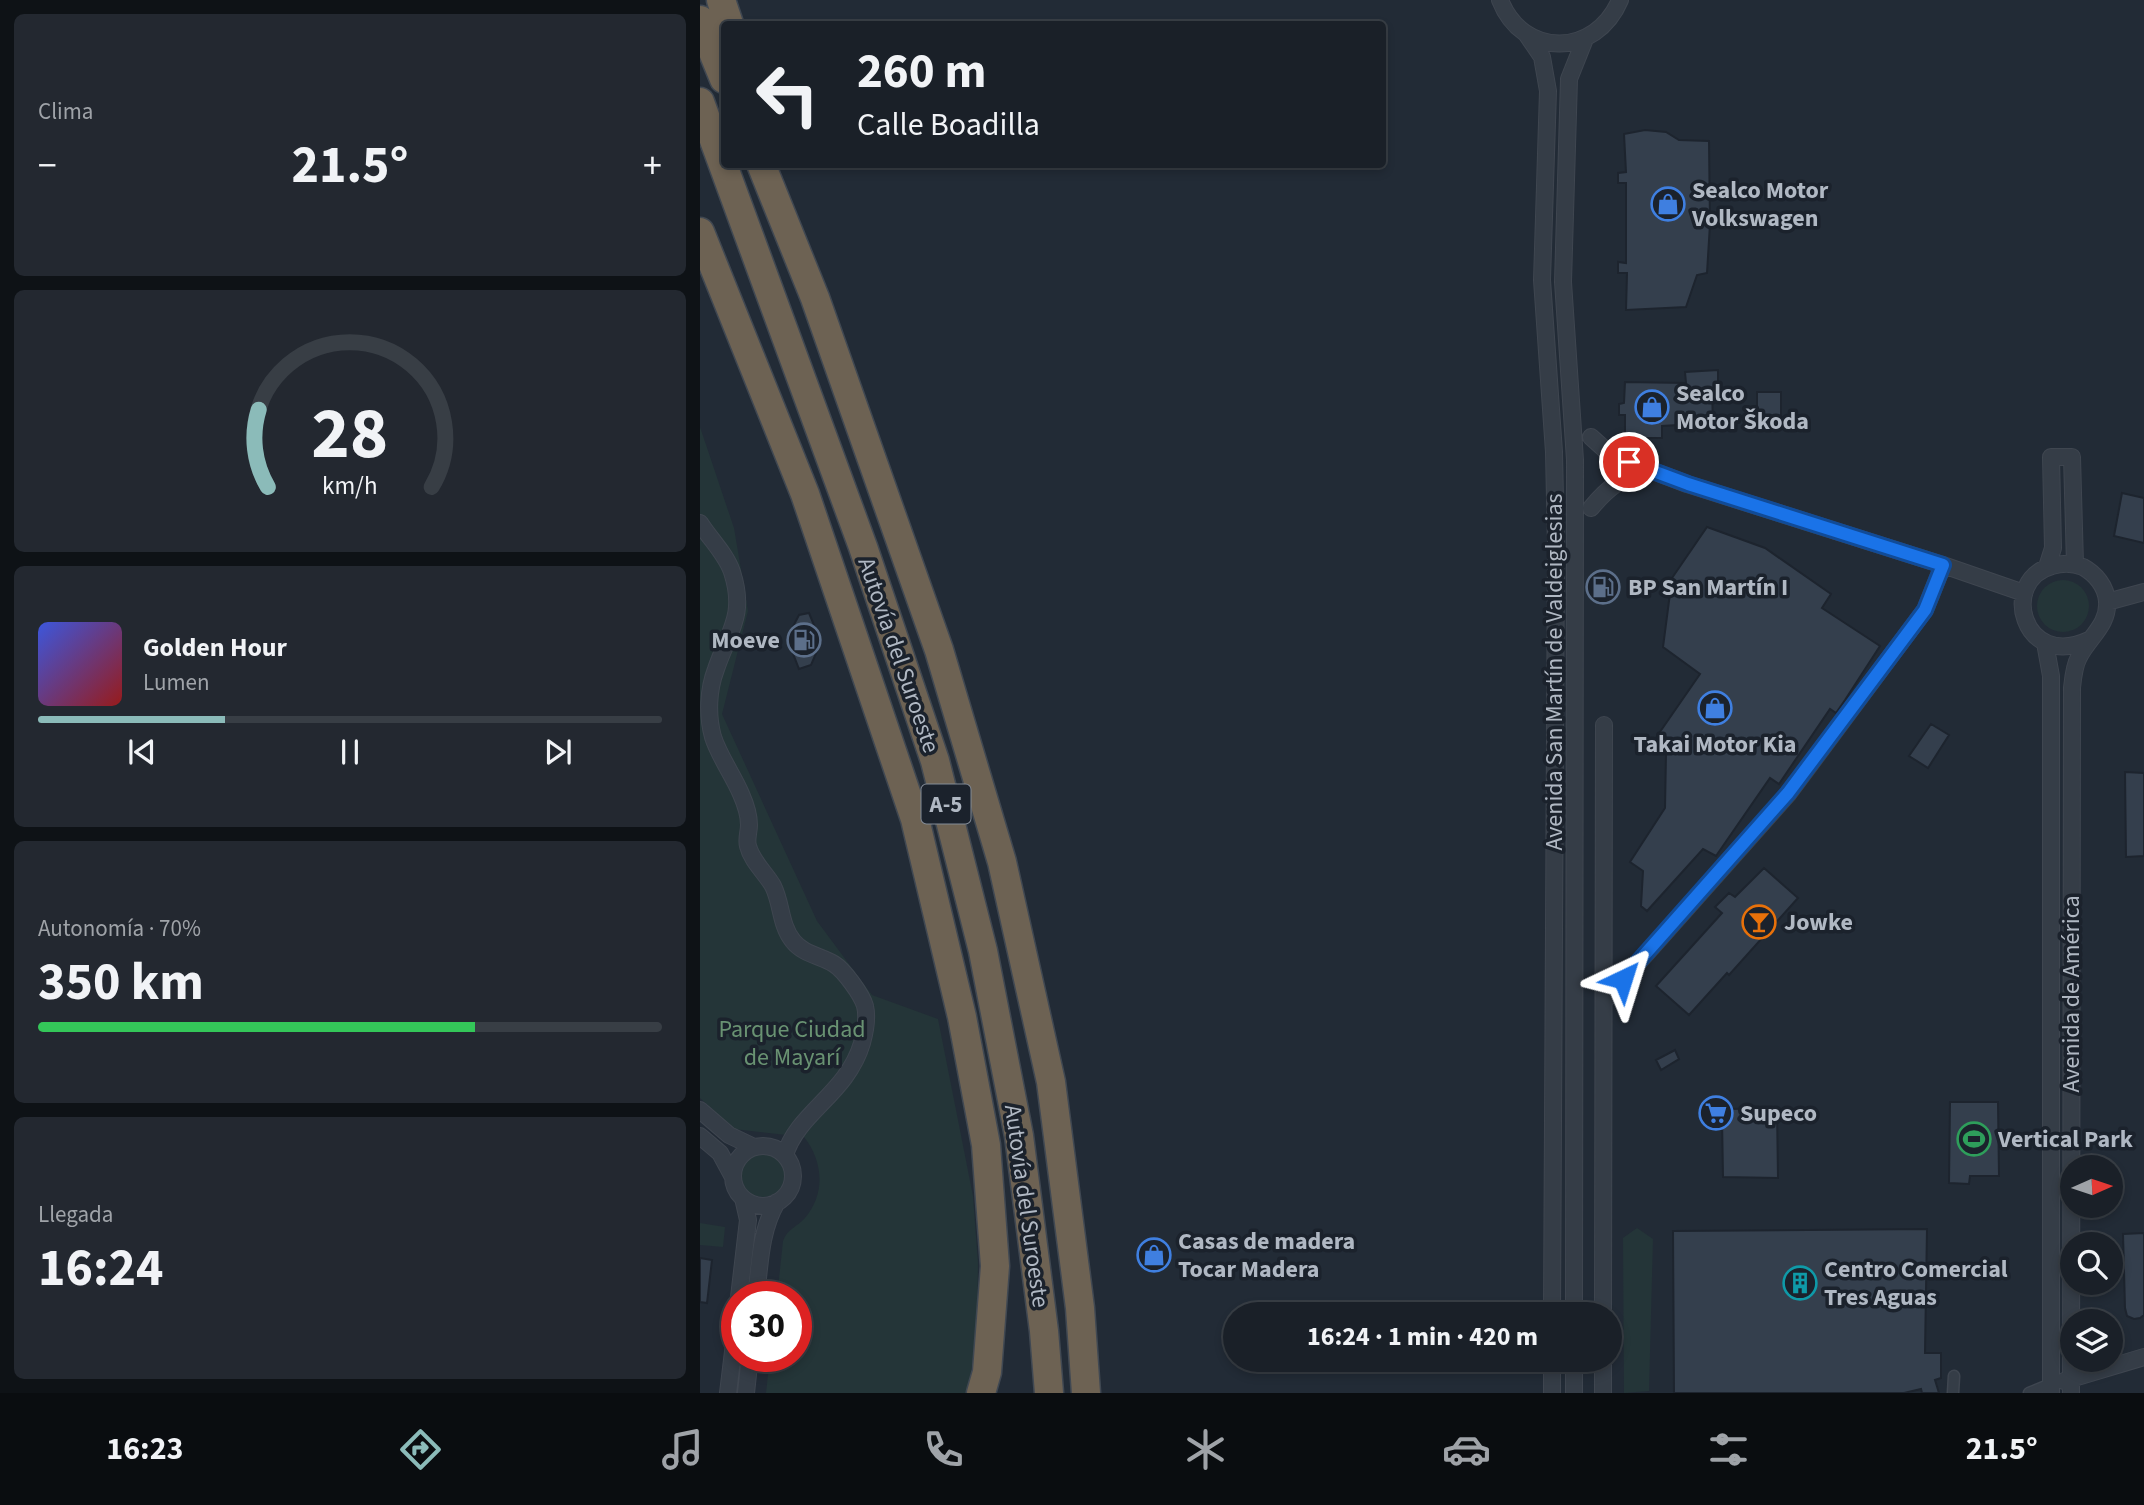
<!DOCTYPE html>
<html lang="es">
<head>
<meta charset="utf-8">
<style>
	:root { --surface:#1a2028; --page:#232830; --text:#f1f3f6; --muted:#9fa3a8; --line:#383e45; --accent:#8bbbb9 }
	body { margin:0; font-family:"Source Sans 3",sans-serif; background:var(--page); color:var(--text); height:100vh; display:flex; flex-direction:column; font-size:26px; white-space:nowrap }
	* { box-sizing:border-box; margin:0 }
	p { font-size:23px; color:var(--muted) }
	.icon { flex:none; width:38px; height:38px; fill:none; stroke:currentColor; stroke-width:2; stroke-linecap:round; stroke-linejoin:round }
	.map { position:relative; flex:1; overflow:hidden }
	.sheet { display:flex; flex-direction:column; gap:14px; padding:14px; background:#0e1216; width:700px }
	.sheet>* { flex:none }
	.banner { position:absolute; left:21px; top:21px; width:665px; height:147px; border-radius:7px; box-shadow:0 4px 10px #0003,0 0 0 2px var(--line); background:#1a2028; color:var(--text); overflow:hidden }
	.needle { width:46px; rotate:87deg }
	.tools { position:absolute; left:1360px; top:1155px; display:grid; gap:14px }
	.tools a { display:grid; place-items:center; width:63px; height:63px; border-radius:50%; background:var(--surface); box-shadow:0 4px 10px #0003,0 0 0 2px var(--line); font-size:35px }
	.speed { position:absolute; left:21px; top:1281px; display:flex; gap:14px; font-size:35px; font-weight:700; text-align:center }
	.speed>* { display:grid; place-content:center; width:91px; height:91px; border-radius:50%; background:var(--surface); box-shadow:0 4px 10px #0003,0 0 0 2px var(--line); line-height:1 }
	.speed .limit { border:10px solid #d22; background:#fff; color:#111 }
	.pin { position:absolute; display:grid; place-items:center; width:60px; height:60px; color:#fff; margin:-30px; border:4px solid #fff; border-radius:50%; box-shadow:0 2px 7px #0007 }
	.me { position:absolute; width:77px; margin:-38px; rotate:41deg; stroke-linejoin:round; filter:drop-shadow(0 0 5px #0008) }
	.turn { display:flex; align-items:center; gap:24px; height:147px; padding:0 21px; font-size:32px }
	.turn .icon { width:91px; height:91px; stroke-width:2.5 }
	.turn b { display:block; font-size:49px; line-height:60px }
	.big { font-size:52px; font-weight:700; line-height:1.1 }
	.sheet .widget { flex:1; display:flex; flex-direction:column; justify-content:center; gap:10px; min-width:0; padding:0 24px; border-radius:10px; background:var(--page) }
	.sheet .dial { align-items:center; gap:0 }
	.dial svg { height:182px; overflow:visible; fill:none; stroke:var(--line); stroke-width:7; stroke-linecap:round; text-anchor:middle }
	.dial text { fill:var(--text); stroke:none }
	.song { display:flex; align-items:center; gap:21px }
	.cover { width:84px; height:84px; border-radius:10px; background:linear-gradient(135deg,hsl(230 70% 55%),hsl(0 70% 35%)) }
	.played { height:7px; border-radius:4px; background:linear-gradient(90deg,var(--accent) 30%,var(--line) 30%) }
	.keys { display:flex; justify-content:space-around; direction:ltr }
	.heat { display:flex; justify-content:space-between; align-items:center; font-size:38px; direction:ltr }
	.charge { height:10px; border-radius:5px; background:linear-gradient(90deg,#34c759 70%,var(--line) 0) }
	.trip { position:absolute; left:523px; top:1302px; width:399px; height:70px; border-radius:35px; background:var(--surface); box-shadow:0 4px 10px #0003,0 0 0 2px var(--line); font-weight:700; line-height:70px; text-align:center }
	.tab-bar { display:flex; height:112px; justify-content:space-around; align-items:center; background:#0a0d10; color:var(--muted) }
	.tab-bar .icon { width:49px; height:49px }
	.tab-bar .active { color:var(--accent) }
	.tab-bar b { font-size:32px; color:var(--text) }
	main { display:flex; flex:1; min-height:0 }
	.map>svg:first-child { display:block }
	.green { fill:#243538 }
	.building { fill:#343f4d; stroke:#1d242e; stroke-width:2 }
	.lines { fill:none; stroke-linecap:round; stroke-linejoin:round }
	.pedestrian-casing { stroke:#3f4650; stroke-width:13 }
	.minor-casing { stroke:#3f4650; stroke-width:18 }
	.motorway-casing { stroke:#404852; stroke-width:31 }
	.pedestrian { stroke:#353d47; stroke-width:10 }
	.minor { stroke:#353d47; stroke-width:16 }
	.motorway { stroke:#6d6253; stroke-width:28 }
	.route-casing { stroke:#114b97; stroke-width:18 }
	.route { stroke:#1a73e8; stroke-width:12 }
	.labels { text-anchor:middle; stroke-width:7; stroke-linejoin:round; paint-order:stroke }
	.shield { fill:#1b222c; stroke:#838b96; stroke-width:2 }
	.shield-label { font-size:23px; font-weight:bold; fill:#b0b8c3 }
	.poi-label { font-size:24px; font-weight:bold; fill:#b0b8c3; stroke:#1b222c; text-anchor:start }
	.street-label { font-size:24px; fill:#b0b8c3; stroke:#1b222c }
	.park-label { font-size:24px; fill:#699272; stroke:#1b222c }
</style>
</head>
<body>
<main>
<section class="sheet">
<div class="widget"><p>Clima</p>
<div class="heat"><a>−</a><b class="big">21.5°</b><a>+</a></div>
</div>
<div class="widget dial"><svg viewBox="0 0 100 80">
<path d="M14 69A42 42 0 1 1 86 69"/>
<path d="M14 69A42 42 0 0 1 10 35" stroke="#8bbbb9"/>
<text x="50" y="56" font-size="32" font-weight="700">28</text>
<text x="50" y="72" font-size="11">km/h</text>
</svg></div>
<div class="widget">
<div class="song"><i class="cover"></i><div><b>Golden Hour</b><p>Lumen</p></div></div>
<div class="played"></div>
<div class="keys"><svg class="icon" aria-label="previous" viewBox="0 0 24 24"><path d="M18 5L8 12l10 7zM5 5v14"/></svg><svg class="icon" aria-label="pause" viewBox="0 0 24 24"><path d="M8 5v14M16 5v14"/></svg><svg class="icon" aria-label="next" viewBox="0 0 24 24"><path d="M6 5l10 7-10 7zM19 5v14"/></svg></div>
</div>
<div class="widget"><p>Autonomía · 70%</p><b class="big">350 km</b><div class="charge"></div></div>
<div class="widget"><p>Llegada</p><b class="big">16:24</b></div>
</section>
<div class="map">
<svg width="1444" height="1393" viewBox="0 0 1444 1393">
	<rect width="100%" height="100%" fill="#222b36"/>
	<path class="green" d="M0,427L34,528L48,611L22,714L117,921L172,995L238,1019L273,1196L278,1263L277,1338L267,1393H66L70,1356H96V1297H77L83,1241C87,1229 97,1227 105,1218C126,1193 123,1161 104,1137L34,1129L0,1098Z
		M1337 606a26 26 0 1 1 52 0a26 26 0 1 1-52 0Z
		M41 1175a22 22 0 1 1 44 0a22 22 0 1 1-44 0Z
		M0,1223L25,1227L23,1247L0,1245Z
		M937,1228L953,1239L949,1391L924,1393L923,1238Z"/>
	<path class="building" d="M945,130L966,132L979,140L1009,141L1010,224L1007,273L997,275L986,307L926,310L927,273H918V262L926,263V183H918V173L926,172L924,134Z
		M1018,370V390H1012L1013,423L962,426V438H925V415H919V404L924,403L925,382L986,383L985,372Z
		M1057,392H1081V423L1057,424Z
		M1422,493L1444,498V543L1414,536Z
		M1007,527L1065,548L1131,594L1122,608L1180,646L1145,700L1136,713L1130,709L1079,784L1070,778L1016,856L1003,849L947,911L941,906L943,871L930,862L965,808L966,753L953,742L1000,674L963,647L972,578Z
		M109,613L121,642L111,665L99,669L87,638L99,615Z
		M1231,724L1249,735L1228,768L1209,756Z
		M1425,772L1444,773V856L1426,857Z
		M1064,868L1098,898L1029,975L1027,973L989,1015L956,986L1022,913L1015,907L1029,893L1035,897Z
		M975,1050L979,1059L961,1070L956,1060Z
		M1250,1102H1298L1299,1176H1270L1269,1184L1249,1183Z
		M1077,1108L1078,1178L1023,1177L1022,1119L1030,1109Z
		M1227,1229L1225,1353H1241V1378L1235,1380L1239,1393H1222L1221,1389L1204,1393H974L973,1231Z
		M1444,1233V1315L1440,1318L1434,1319L1427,1316L1425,1308L1423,1234Z
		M0,1258L12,1260L7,1303L0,1302Z"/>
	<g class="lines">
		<defs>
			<path id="pedestrian" d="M1253,1393L1254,1376
				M1329,1393L1351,1384"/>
			<path id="minor" d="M800,0C823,59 896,57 920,0
				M827,35L842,57L848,91L842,280L854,452L856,546L852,1314
				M891,437L911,455L987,484L1243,565L1324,593
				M891,508C909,486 921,479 947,469
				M0,523C10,539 26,554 32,572C46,615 29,631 16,669C8,690 7,715 13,737C19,756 33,775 41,794C45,803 49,815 49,825C49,832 46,839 48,846C52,862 65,872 73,886C82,904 80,925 93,941C103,954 121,956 134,964C144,970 162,995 165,1006C168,1018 165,1032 162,1043C147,1094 98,1112 85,1155
				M1347,567L1353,548L1351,457H1372L1375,564
				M1407,602L1444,592
				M1345,643L1351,676V1393
				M906,999L1089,793L1225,610L1243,565
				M0,1110L29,1135L54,1147
				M0,1136L20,1153L33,1177
				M33 1176a30 30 0 1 1 60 0a30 30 0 1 1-60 0Z
				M39,1297L48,1220L43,1198
				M56,1297C60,1264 60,1231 77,1202
				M874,1314L875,460L863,282L869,79L885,39
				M903,1314C904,1118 905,922 904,725
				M1364,1381L1444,1357
				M28,1393L37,1318
				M46,1393L50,1356
				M852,1393V1360
				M874,1393V1360
				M903,1393V1360
				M1371,1393L1372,688C1373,678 1374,666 1379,657C1389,637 1409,625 1407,601C1406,587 1396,574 1383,567C1373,563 1362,563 1352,566C1299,580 1322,671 1389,640"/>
			<path id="motorway" d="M21,0L29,24
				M0,20L24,79
				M0,102L163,547L235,761L283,951L319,1136L344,1331L349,1393
				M61,164L115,298L239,650L302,862L351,1082L380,1308L386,1393
				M0,232L105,494L215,819L262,1017L286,1145L295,1266L287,1372L281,1393"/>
		</defs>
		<use href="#pedestrian" class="pedestrian-casing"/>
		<use href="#minor" class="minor-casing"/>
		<use href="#motorway" class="motorway-casing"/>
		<use href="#pedestrian" class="pedestrian"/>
		<use href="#minor" class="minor"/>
		<use href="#motorway" class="motorway"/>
	</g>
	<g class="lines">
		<defs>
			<path id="route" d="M923,979L1088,793L1225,610L1243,565L988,484L929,462"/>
		</defs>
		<use href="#route" class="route-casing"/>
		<use href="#route" class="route"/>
	</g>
	<defs>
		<symbol id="shop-ring" viewBox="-11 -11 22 22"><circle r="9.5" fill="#1b222c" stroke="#3f7fe0" stroke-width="1.5"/><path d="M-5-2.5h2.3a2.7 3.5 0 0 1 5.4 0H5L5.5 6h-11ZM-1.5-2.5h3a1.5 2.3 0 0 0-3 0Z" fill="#3f7fe0"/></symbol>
		<symbol id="fuel-ring" viewBox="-11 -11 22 22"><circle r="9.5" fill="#1b222c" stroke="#5c6f8a" stroke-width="1.5"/><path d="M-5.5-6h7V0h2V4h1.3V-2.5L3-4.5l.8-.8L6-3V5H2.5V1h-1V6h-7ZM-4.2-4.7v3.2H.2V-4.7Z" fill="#5c6f8a"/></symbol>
		<symbol id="bar-ring" viewBox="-11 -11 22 22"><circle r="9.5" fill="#1b222c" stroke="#e8710a" stroke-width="1.5"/><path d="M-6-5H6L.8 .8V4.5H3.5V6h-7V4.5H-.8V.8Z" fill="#e8710a"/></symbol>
		<symbol id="supermarket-ring" viewBox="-11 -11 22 22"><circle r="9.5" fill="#1b222c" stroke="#3f7fe0" stroke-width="1.5"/><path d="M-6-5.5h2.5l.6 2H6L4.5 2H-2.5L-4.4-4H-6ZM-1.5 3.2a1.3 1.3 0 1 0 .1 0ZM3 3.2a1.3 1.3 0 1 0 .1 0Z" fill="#3f7fe0"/></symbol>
		<symbol id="stadium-ring" viewBox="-11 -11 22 22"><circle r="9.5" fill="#1b222c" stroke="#2e9e5b" stroke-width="1.5"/><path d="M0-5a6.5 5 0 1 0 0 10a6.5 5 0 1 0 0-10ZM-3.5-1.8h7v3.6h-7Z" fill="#2e9e5b"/></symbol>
		<symbol id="building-ring" viewBox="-11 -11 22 22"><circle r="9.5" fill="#1b222c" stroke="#0f9aa8" stroke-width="1.5"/><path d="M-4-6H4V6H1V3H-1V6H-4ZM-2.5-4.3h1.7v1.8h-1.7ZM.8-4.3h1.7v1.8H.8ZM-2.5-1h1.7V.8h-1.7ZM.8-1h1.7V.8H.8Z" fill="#0f9aa8"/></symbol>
	</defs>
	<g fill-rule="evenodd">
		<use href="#shop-ring" x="949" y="185" width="38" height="38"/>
		<use href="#shop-ring" x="933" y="388" width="38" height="38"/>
		<use href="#fuel-ring" x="884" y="568" width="38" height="38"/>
		<use href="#fuel-ring" x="85" y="621" width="38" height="38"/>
		<use href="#shop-ring" x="996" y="689" width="38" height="38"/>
		<use href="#bar-ring" x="1040" y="903" width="38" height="38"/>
		<use href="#supermarket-ring" x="997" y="1094" width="38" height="38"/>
		<use href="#stadium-ring" x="1255" y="1120" width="38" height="38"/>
		<use href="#shop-ring" x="435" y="1236" width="38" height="38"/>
		<use href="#building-ring" x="1081" y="1264" width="38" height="38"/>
	</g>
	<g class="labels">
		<rect class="shield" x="221.5" y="784.5" width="49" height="39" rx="5"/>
		<g class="shield-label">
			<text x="246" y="812">A-5</text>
		</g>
		<g class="poi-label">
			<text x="992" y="198">Sealco Motor<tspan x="992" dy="28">Volkswagen</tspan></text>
			<text x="976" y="401">Sealco<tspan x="976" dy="28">Motor Škoda</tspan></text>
			<text x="928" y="595">BP San Martín I</text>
			<text x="80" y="648" text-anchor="end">Moeve</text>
			<text x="1015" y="752" text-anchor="middle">Takai Motor Kia</text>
			<text x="1084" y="930">Jowke</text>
			<text x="1040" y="1121">Supeco</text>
			<text x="1298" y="1147">Vertical Park</text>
			<text x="478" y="1249">Casas de madera<tspan x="478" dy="28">Tocar Madera</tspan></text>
			<text x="1124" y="1277">Centro Comercial<tspan x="1124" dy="28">Tres Aguas</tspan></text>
		</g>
		<g class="street-label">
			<text transform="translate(199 655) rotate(71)" y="8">Autovía del Suroeste</text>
			<text transform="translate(854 672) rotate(-90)" y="8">Avenida San Martín de Valdeiglesias</text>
			<text transform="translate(1371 994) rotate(-90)" y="8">Avenida de América</text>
			<text transform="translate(327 1206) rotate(82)" y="8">Autovía del Suroeste</text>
		</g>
		<g class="park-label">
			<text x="92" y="1037">Parque Ciudad<tspan x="92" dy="28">de Mayarí</tspan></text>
		</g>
	</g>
</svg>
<div class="tools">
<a><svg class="needle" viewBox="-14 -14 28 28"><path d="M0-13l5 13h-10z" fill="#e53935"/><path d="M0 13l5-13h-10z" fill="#9fa3a8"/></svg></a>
<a><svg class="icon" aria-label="search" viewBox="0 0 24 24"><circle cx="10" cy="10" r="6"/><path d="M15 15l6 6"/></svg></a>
<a><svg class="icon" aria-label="layers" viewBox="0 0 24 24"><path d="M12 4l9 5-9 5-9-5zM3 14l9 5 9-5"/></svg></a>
</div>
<div class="speed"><div class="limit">30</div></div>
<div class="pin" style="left:929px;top:462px;background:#d93025"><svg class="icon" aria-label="arrive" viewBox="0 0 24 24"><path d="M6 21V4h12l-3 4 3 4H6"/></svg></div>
<svg class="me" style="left:923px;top:979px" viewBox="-20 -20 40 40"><path d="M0-17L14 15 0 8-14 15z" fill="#1a73e8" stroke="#fff" stroke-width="4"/></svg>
<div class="trip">16:24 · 1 min · 420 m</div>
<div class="banner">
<div class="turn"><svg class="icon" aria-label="left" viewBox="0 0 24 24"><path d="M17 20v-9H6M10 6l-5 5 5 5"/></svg><div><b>260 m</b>Calle Boadilla</div></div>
</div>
</div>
</main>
<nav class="tab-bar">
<b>16:23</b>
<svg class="icon active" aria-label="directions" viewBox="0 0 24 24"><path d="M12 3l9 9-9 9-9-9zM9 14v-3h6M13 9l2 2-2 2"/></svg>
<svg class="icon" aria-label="music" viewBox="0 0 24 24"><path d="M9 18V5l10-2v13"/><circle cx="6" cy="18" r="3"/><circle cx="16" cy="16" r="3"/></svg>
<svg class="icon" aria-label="phone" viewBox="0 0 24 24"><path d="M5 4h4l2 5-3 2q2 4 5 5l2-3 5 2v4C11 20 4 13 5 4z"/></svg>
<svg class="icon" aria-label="climate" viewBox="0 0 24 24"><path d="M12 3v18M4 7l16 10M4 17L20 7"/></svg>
<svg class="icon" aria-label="car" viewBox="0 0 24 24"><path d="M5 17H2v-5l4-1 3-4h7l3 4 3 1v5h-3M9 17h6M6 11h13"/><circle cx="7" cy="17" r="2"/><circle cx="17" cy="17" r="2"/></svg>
<svg class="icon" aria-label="filters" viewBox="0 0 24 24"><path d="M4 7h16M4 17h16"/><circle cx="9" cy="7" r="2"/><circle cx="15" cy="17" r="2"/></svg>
<b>21.5°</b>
</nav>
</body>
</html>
